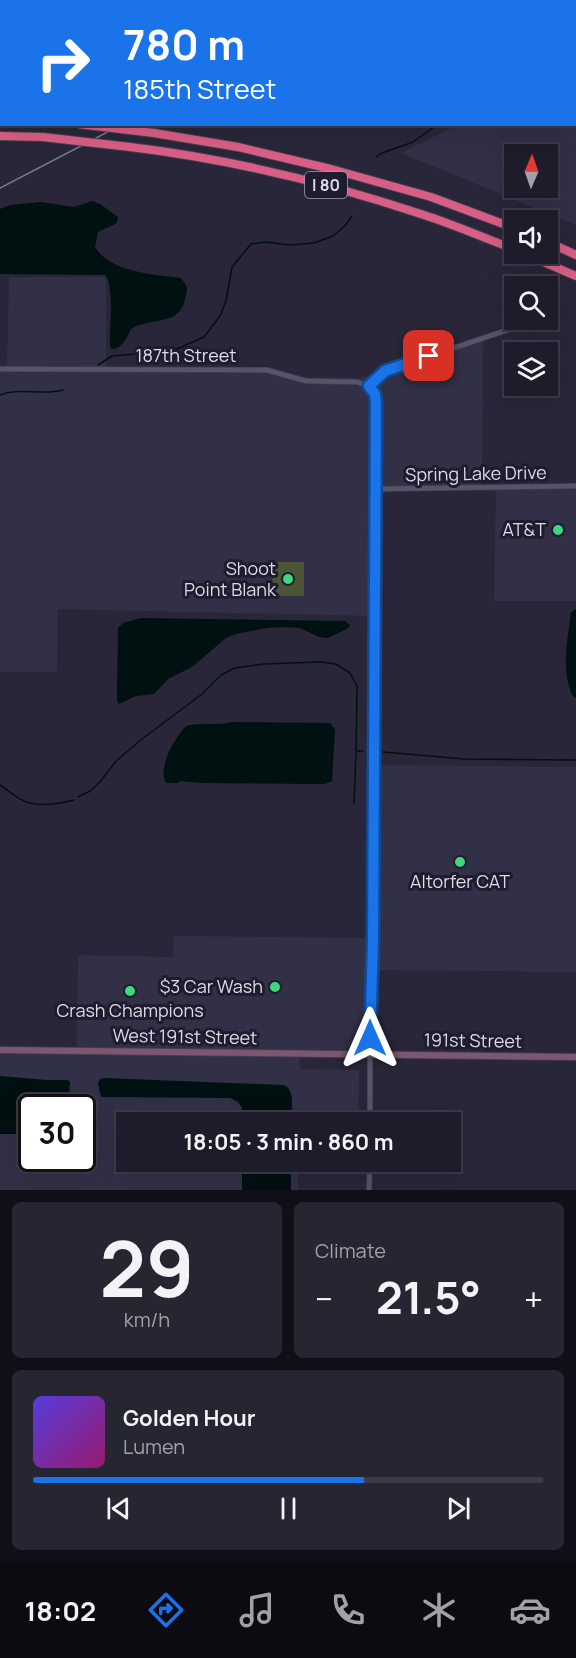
<!DOCTYPE html>
<html lang="en">
<head>
<meta charset="utf-8">
<style>
	:root { --surface:#1e1c2a; --page:#262532; --text:#f1f3f6; --muted:#a1a1a8; --line:#3c3a47; --accent:#1a73e8 }
	body { margin:0; font-family:Manrope,sans-serif; background:var(--page); color:var(--text); height:100vh; display:flex; flex-direction:column; font-size:22px; white-space:nowrap }
	* { box-sizing:border-box; margin:0 }
	p { font-size:20px; color:var(--muted) }
	.icon { flex:none; width:33px; height:33px; fill:none; stroke:currentColor; stroke-width:2; stroke-linecap:round; stroke-linejoin:round }
	.map { position:relative; height:1190px; overflow:hidden }
	.side { display:flex; flex-direction:column; gap:12px; padding:12px; background:#100f17; flex:1 }
	.side>* { flex:none }
	.guide { position:absolute; left:0px; top:0px; width:576px; height:126px; box-shadow:0 6px 24px #0002,0 0 0 2px var(--line); background:#1a73e8; color:#fff; overflow:hidden }
	.needle { width:39px; rotate:2deg }
	.fabs { position:absolute; left:504px; top:144px; display:grid; gap:12px }
	.fabs a { display:grid; place-items:center; width:54px; height:54px; border-radius:0px; background:var(--surface); box-shadow:0 6px 24px #0002,0 0 0 2px var(--line); font-size:30px }
	.speed { position:absolute; left:18px; top:1094px; display:flex; gap:12px; font-size:30px; font-weight:700; text-align:center }
	.speed>* { display:grid; place-content:center; width:78px; height:78px; border-radius:50%; background:var(--surface); box-shadow:0 6px 24px #0002,0 0 0 2px var(--line); line-height:1 }
	.speed .limit { border:3px solid #111; border-radius:9px; background:#fff; color:#111 }
	.pin { position:absolute; display:grid; place-items:center; width:51px; height:51px; color:#fff; margin:-26px; border-radius:12px; box-shadow:0 3px 9px #0006 }
	.me { position:absolute; width:66px; margin:-33px; rotate:0deg; stroke-linejoin:round; filter:drop-shadow(0 0 4px #0008) }
	.turn { display:flex; align-items:center; gap:21px; height:126px; padding:0 24px; font-size:27px }
	.turn .icon { width:78px; height:78px; stroke-width:2.5 }
	.turn b { display:block; font-size:42px; line-height:51px }
	.big { font-size:45px; font-weight:700; line-height:1.1 }
	.side .card { flex:1; display:flex; flex-direction:column; justify-content:center; gap:9px; min-width:0; padding:0 21px; border-radius:9px; background:var(--page) }
	.side .dial { align-items:center; gap:0 }
	.dial b { font-size:78px; line-height:1 }
	.song { display:flex; align-items:center; gap:18px }
	.cover { width:72px; height:72px; border-radius:9px; background:linear-gradient(135deg,hsl(250 70% 55%),hsl(320 70% 35%)) }
	.played { height:6px; border-radius:3px; background:linear-gradient(90deg,var(--accent) 65%,var(--line) 65%) }
	.keys { display:flex; justify-content:space-around; direction:ltr }
	.heat { display:flex; justify-content:space-between; align-items:center; font-size:33px; direction:ltr }
	.side .tiles { flex:1; display:grid; gap:12px; grid-template-columns:1fr 1fr }
	.card:last-child { grid-column:span 2 }
	.trip { position:absolute; left:116px; top:1112px; width:345px; height:60px; border-radius:0px; background:var(--surface); box-shadow:0 6px 24px #0002,0 0 0 2px var(--line); font-weight:700; line-height:60px; text-align:center }
	.tab-bar { display:flex; height:96px; justify-content:space-around; align-items:center; background:#0c0b11; color:var(--muted) }
	.tab-bar .icon { width:42px; height:42px }
	.tab-bar .selected { color:var(--accent) }
	.tab-bar b { font-size:27px; color:var(--text) }
	.map>svg:first-child { display:block }
	.built { fill:#313047; fill-rule:evenodd }
	.green { fill:#4c5538 }
	.water { fill:#001112 }
	.lines { fill:none; stroke-linecap:round; stroke-linejoin:round }
	.stream { stroke:#001112; stroke-width:1.5 }
	.street-casing { stroke:#42404f; stroke-width:6 }
	.secondary-casing { stroke:#42404f; stroke-width:8 }
	.highway-casing { stroke:#42404f; stroke-width:10 }
	.street { stroke:#555468; stroke-width:4.5 }
	.secondary { stroke:#7d5771; stroke-width:6 }
	.highway { stroke:#d95e85; stroke-width:8 }
	.rail { stroke:#7b7989; stroke-width:1.5 }
	.highway-bridge-casing { stroke:#42404f; stroke-width:10; stroke-linecap:butt }
	.highway-bridge { stroke:#d95e85; stroke-width:8 }
	.route-casing { stroke:#114b97; stroke-width:15 }
	.route { stroke:#1a73e8; stroke-width:10 }
	.poi-dot { fill:#41d77c; stroke:#1e1c2e; stroke-width:2 }
	.labels { text-anchor:middle; stroke-width:6; stroke-linejoin:round; paint-order:stroke }
	.shield { fill:#1e1c2e; stroke:#a3a2b0; stroke-width:1.5 }
	.shield-label { font-size:16px; font-weight:bold; fill:#dcdbe7 }
	.street-label { font-size:18px; fill:#dcdbe7; stroke:#1e1c2e }
	.poi-label { font-size:18px; fill:#dcdbe7; stroke:#1e1c2e; text-anchor:end }
</style>
</head>
<body>
<div class="map">
<svg width="576" height="1190" viewBox="0 0 576 1190">
	<rect width="100%" height="100%" fill="#282638"/>
	<path class="built" d="M576,65V225L401,153L457,125L574,124ZM514,154H548V188H514Z
		M9,277H106V368L7,367Z
		M483,335L482,486L374,489L372,616L58,609L57,672H0V371H257V367L267,368L305,377L360,378Z
		M576,487V601H494L496,488Z
		M378,765L576,767V972L375,970Z
		M174,936L372,938L371,1052L77,1049L78,955L173,957Z
		M0,1052L299,1055L300,1069L359,1070L358,1122H126V1161H298V1190H0ZM32,1107H82V1158H32Z"/>
	<path class="green" d="M273,562H304V596H272Z"/>
	<path class="water" d="M92,201L100,204L118,217L117,223L98,232L95,247C111,273 153,274 181,278L187,287C184,330 158,314 131,329C127,337 122,350 111,349L110,346C109,329 115,287 105,275L0,274V209L10,205L41,202L74,207Z
		M576,609V698L573,696C560,672 568,639 571,612Z
		M141,618L345,621L350,625L347,629L328,638L319,637L300,628L285,627L267,628L236,634L226,638L192,667L168,679L154,694L136,696L119,704L117,702V693L118,628L123,623Z
		M232,722L330,723L335,730L332,781L325,784L202,783L181,781L177,783H166C157,768 175,737 186,726C201,722 217,726 232,722Z
		M0,1076L47,1080H68L70,1082L68,1107H32L31,1134H0Z
		M104,1078L284,1085C296,1090 291,1110 291,1122H243C243,1109 243,1103 230,1098L101,1097L98,1083L100,1079Z
		M242,1161H291V1190H242Z"/>
	<g class="lines">
		<path class="stream" d="M574,43L576,44
			M376,157L382,153L413,142L438,124
			M98,365L112,356L136,354L163,347L177,349L204,337L220,316L226,301L232,267L251,244L266,242L290,245L314,243L333,236L345,226L352,216
			M0,395C20,387 42,396 63,390
			M383,752L465,759L576,760
			M0,785C8,790 16,798 24,801C38,807 60,804 74,800
			M78,797L90,791L100,782L116,761L142,739L202,694L221,675L235,668L264,664L320,662L336,664L350,673L357,686L356,751H363
			M354,803L356,753"/>
		<defs>
			<path id="street" d="M0,369L267,370L306,381L357,382L369,386
				M369,386L375,395L376,403L373,942L370,1005V1122
				M369,386L385,371L537,320
				M376,489L576,486
				M369,1190L370,1161"/>
			<path id="secondary" d="M0,1050L576,1057"/>
			<path id="highway" d="M0,119H2
				M154,133L238,147L331,169L431,197L514,228
				M0,136L43,137
				M130,147C230,159 328,183 424,215C455,225 484,238 514,249
				M548,242L576,255
				M525,254L576,276"/>
		</defs>
		<use href="#street" class="street-casing"/>
		<use href="#secondary" class="secondary-casing"/>
		<use href="#highway" class="highway-casing"/>
		<use href="#street" class="street"/>
		<use href="#secondary" class="secondary"/>
		<use href="#highway" class="highway"/>
		<path class="rail" d="M344,2L347,0
			M356,2L359,0
			M0,188L123,124"/>
		<defs>
			<path id="highway-bridge" d="M78,124L154,133
				M43,137L130,147"/>
		</defs>
		<use href="#highway-bridge" class="highway-bridge-casing"/>
		<use href="#highway-bridge" class="highway-bridge"/>
	</g>
	<g class="lines">
		<defs>
			<path id="route" d="M370,1038L373,942L376,403L375,394L369,386L385,371L429,356"/>
		</defs>
		<use href="#route" class="route-casing"/>
		<use href="#route" class="route"/>
	</g>
	<g class="poi-dot">
		<circle cx="558" cy="530" r="6"/>
		<circle cx="288" cy="579" r="6"/>
		<circle cx="460" cy="862" r="6"/>
		<circle cx="275" cy="987" r="6"/>
		<circle cx="130" cy="991" r="6"/>
	</g>
	<g class="labels">
		<rect class="shield" x="305" y="172" width="42" height="26" rx="4.5"/>
		<g class="shield-label">
			<text x="326" y="191">I 80</text>
		</g>
		<g class="street-label">
			<text x="186" y="362">187th Street</text>
			<text transform="translate(476 474) rotate(-1)" y="6">Spring Lake Drive</text>
			<text transform="translate(185 1037) rotate(1)" y="6">West 191st Street</text>
			<text transform="translate(473 1041) rotate(1)" y="6">191st Street</text>
		</g>
		<g class="poi-label">
			<text x="546" y="536">AT&amp;T</text>
			<text x="276" y="575">Shoot<tspan x="276" dy="21">Point Blank</tspan></text>
			<text x="460" y="888" text-anchor="middle">Altorfer CAT</text>
			<text x="263" y="993">$3 Car Wash</text>
			<text x="130" y="1017" text-anchor="middle">Crash Champions</text>
		</g>
	</g>
</svg>
<div class="fabs">
<a><svg class="needle" viewBox="-14 -14 28 28"><path d="M0-13l5 13h-10z" fill="#e53935"/><path d="M0 13l5-13h-10z" fill="#a1a1a8"/></svg></a>
<a><svg class="icon" aria-label="sound" viewBox="0 0 24 24"><path d="M4 9h4l5-4v14l-5-4H4zM17 9q2 3 0 6"/></svg></a>
<a><svg class="icon" aria-label="search" viewBox="0 0 24 24"><circle cx="10" cy="10" r="6"/><path d="M15 15l6 6"/></svg></a>
<a><svg class="icon" aria-label="layers" viewBox="0 0 24 24"><path d="M12 4l9 5-9 5-9-5zM3 14l9 5 9-5"/></svg></a>
</div>
<div class="speed"><div class="limit">30</div></div>
<div class="pin" style="left:429px;top:356px;background:#d93025"><svg class="icon" aria-label="arrive" viewBox="0 0 24 24"><path d="M6 21V4h12l-3 4 3 4H6"/></svg></div>
<svg class="me" style="left:370px;top:1038px" viewBox="-20 -20 40 40"><path d="M0-17L14 15 0 8-14 15z" fill="#1a73e8" stroke="#fff" stroke-width="4"/></svg>
<div class="trip">18:05 · 3 min · 860 m</div>
<div class="guide">
<div class="turn"><svg class="icon" aria-label="right" viewBox="0 0 24 24"><path d="M7 20v-9h11M14 6l5 5-5 5"/></svg><div><b>780 m</b>185th Street</div></div>
</div>
</div>
<section class="side">
<div class="tiles">
<div class="card dial"><b>29</b><p>km/h</p></div>
<div class="card"><p>Climate</p>
<div class="heat"><a>−</a><b class="big">21.5°</b><a>+</a></div>
</div>
<div class="card">
<div class="song"><i class="cover"></i><div><b>Golden Hour</b><p>Lumen</p></div></div>
<div class="played"></div>
<div class="keys"><svg class="icon" aria-label="previous" viewBox="0 0 24 24"><path d="M18 5L8 12l10 7zM5 5v14"/></svg><svg class="icon" aria-label="pause" viewBox="0 0 24 24"><path d="M8 5v14M16 5v14"/></svg><svg class="icon" aria-label="next" viewBox="0 0 24 24"><path d="M6 5l10 7-10 7zM19 5v14"/></svg></div>
</div>
</div>
</section>
<nav class="tab-bar">
<b>18:02</b>
<svg class="icon selected" aria-label="directions" viewBox="0 0 24 24"><path d="M12 3l9 9-9 9-9-9zM9 14v-3h6M13 9l2 2-2 2"/></svg>
<svg class="icon" aria-label="music" viewBox="0 0 24 24"><path d="M9 18V5l10-2v13"/><circle cx="6" cy="18" r="3"/><circle cx="16" cy="16" r="3"/></svg>
<svg class="icon" aria-label="phone" viewBox="0 0 24 24"><path d="M5 4h4l2 5-3 2q2 4 5 5l2-3 5 2v4C11 20 4 13 5 4z"/></svg>
<svg class="icon" aria-label="climate" viewBox="0 0 24 24"><path d="M12 3v18M4 7l16 10M4 17L20 7"/></svg>
<svg class="icon" aria-label="car" viewBox="0 0 24 24"><path d="M5 17H2v-5l4-1 3-4h7l3 4 3 1v5h-3M9 17h6M6 11h13"/><circle cx="7" cy="17" r="2"/><circle cx="17" cy="17" r="2"/></svg>
</nav>
</body>
</html>
